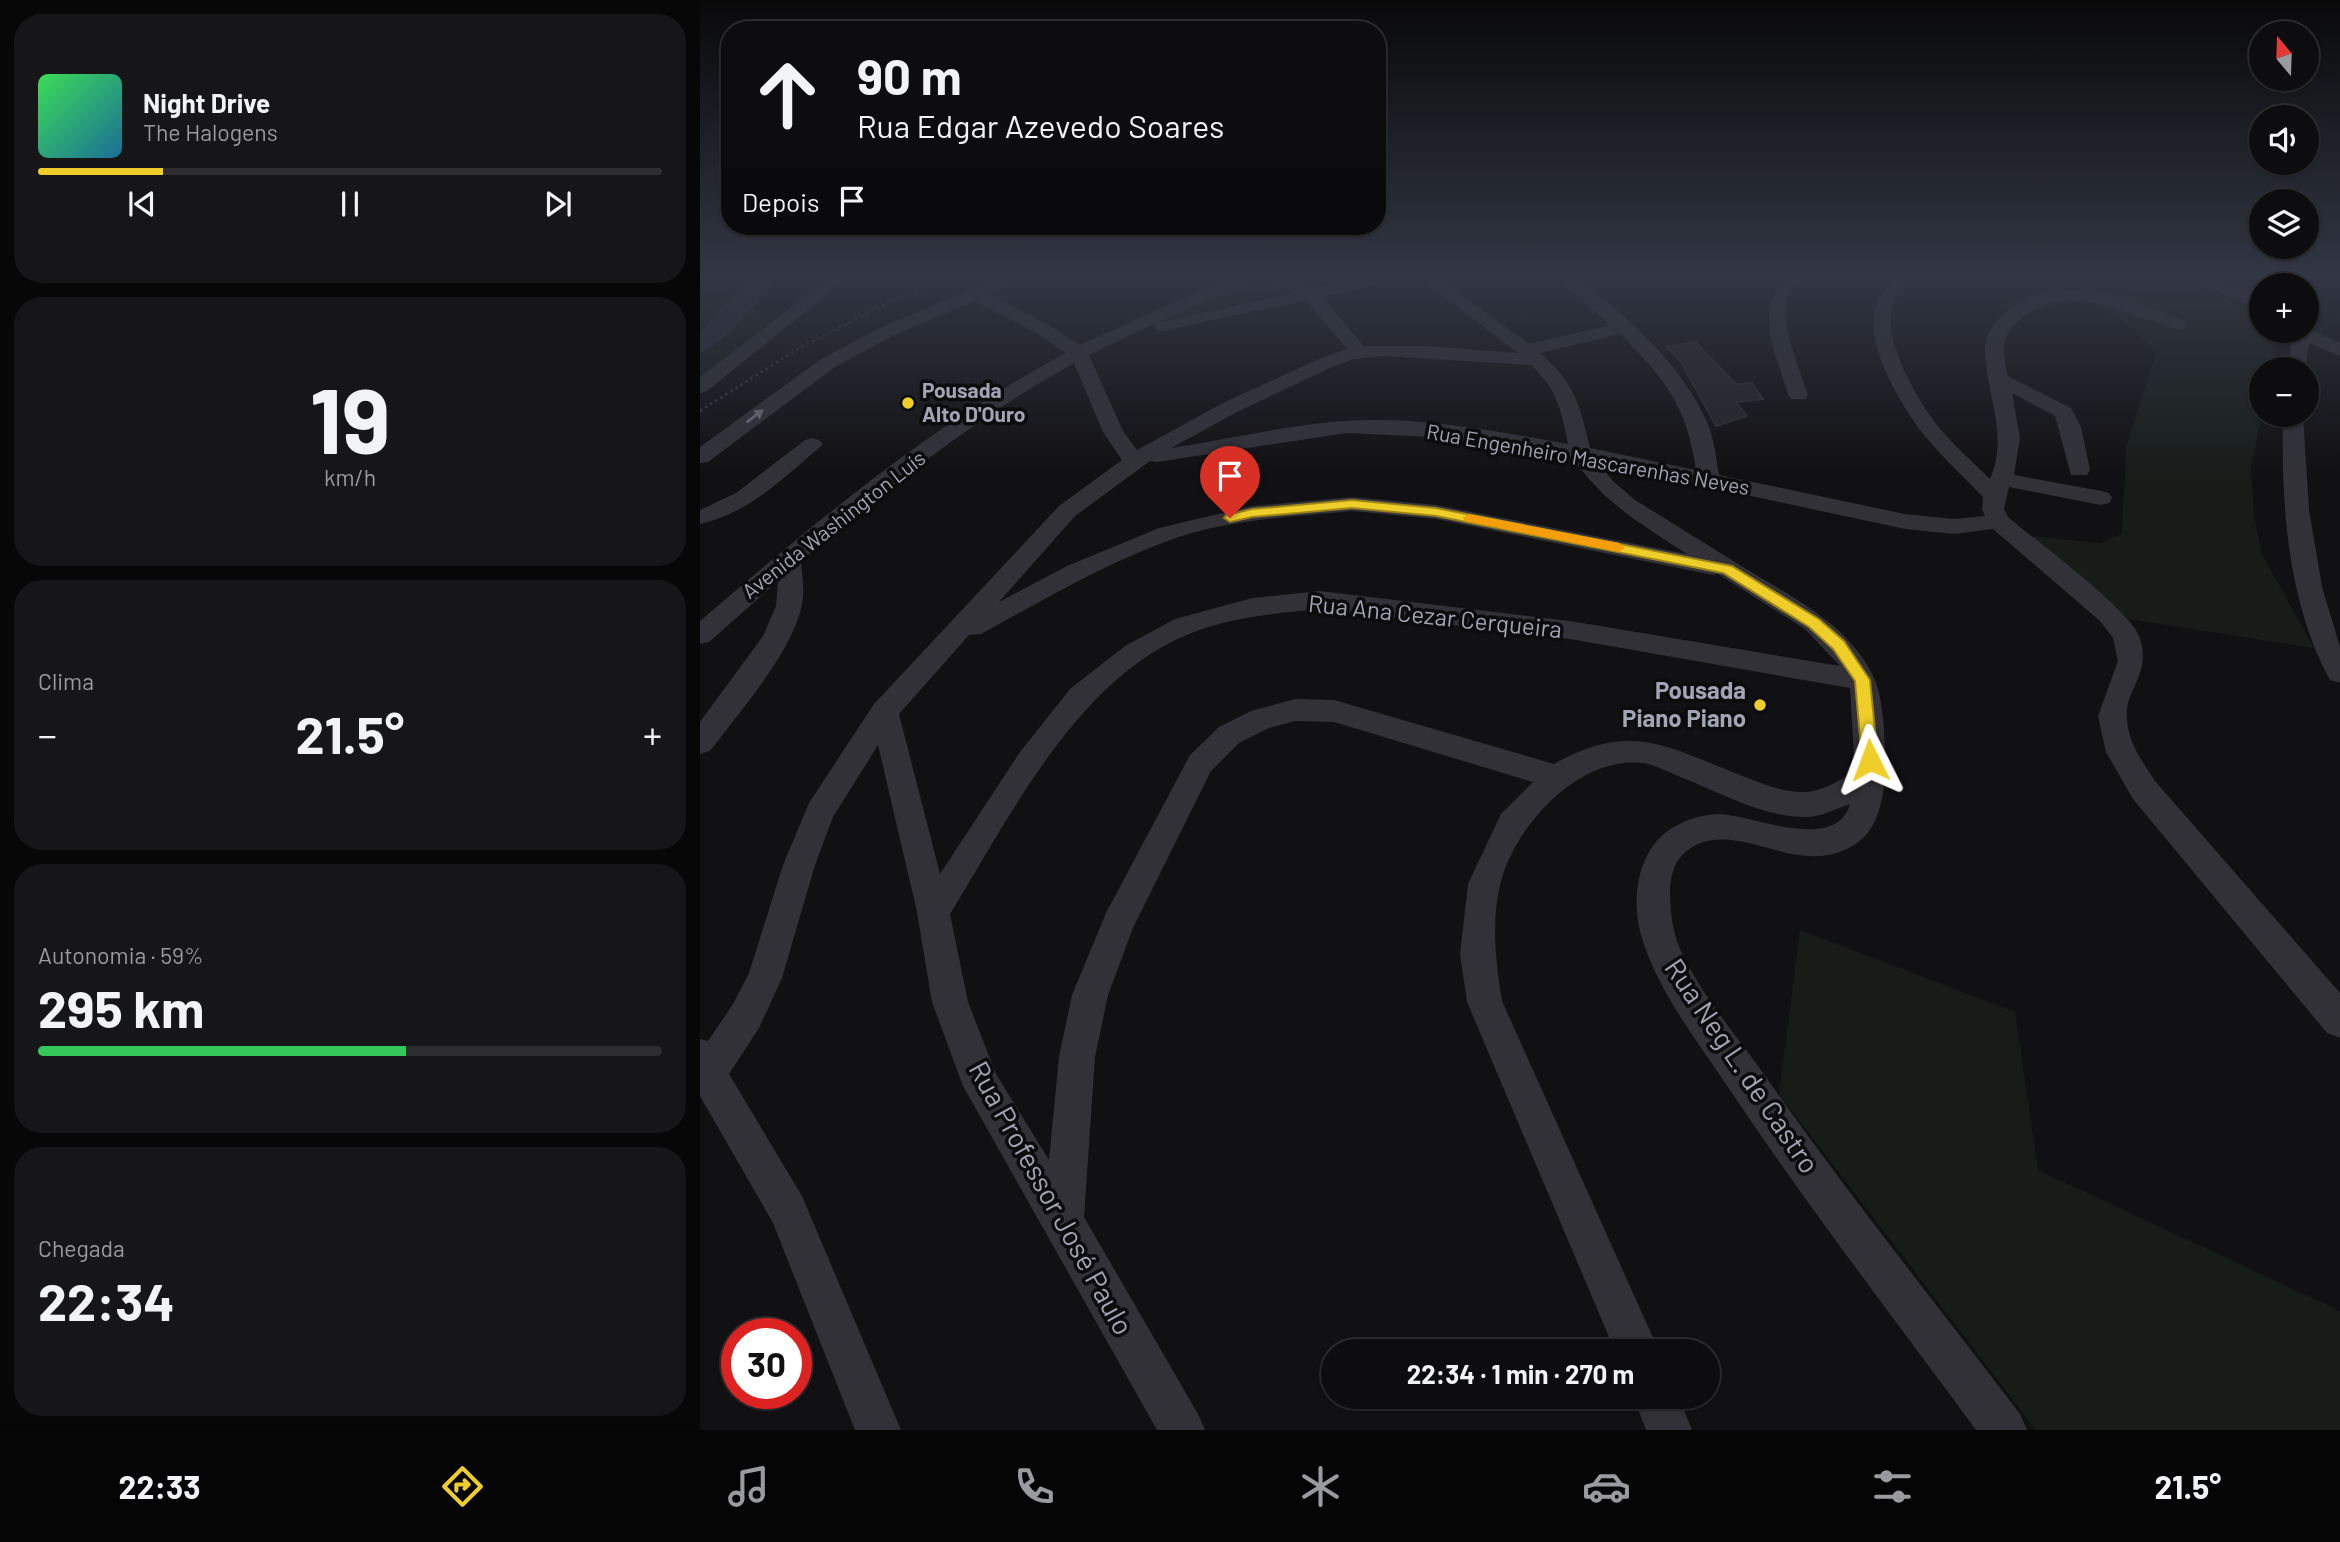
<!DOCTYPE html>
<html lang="pt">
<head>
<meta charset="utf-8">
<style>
	:root { --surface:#0d0c0e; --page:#161517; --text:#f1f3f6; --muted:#9a9b9e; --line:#2d2c2e; --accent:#f0ce2a }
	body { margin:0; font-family:Barlow,sans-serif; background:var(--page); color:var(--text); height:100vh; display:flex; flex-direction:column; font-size:26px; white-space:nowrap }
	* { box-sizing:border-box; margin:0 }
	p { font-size:23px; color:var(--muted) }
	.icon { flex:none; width:38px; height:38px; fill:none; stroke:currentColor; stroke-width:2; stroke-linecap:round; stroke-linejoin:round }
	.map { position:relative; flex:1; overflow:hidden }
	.side { display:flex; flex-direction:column; gap:14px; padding:14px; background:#070708; width:700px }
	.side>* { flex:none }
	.guide { position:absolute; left:21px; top:21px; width:665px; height:214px; border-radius:28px; box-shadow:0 2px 5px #0004,0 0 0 2px var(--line); background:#0d0c0e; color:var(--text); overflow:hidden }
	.needle { width:46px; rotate:341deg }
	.controls { position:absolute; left:1549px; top:21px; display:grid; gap:14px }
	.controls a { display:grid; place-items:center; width:70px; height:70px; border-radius:50%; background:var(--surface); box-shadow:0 2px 5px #0004,0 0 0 2px var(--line); font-size:35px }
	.speed { position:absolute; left:21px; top:1318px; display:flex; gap:14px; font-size:35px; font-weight:700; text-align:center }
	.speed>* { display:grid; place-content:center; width:91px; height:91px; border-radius:50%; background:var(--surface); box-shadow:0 2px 5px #0004,0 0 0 2px var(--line); line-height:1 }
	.speed .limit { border:10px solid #d22; background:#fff; color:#111 }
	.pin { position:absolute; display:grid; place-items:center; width:60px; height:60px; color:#fff; margin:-72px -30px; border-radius:50% 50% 50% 0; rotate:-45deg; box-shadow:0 0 7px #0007 }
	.pin .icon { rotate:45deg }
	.me { position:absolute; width:77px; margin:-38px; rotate:357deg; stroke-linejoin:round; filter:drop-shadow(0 0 5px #0008) }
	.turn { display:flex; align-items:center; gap:24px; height:147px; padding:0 21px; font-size:32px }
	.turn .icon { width:91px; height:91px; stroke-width:2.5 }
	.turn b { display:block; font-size:49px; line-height:60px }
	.then { display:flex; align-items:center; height:66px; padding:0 21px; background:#0003; gap:14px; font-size:26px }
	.big { font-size:52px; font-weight:700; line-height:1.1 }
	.side .widget { flex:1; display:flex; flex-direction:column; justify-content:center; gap:10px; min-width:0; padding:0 24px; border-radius:28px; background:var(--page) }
	.side .dial { align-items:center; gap:0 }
	.dial b { font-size:91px; line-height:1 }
	.song { display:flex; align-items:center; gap:21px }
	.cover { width:84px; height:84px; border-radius:10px; background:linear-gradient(135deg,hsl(130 70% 55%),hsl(200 70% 35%)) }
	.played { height:7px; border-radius:4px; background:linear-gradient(90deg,var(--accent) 20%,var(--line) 20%) }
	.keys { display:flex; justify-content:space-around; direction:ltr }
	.heat { display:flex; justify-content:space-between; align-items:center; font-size:38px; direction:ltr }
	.charge { height:10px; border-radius:5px; background:linear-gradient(90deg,#34c759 59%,var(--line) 0) }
	.trip { position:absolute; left:621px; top:1339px; width:399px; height:70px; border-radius:35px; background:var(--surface); box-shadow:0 2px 5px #0004,0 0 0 2px var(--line); font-weight:700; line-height:70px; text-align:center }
	.tabs { display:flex; height:112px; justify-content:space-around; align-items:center; background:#050506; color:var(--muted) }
	.tabs .icon { width:49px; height:49px }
	.tabs .selected { color:var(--accent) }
	.tabs b { font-size:32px; color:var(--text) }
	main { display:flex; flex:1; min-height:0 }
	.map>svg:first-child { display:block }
	.green { fill:#171c19 }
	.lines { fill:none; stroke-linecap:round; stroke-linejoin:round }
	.river { fill:#272d35; fill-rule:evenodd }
	.building { fill:#242326; stroke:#2b2a2e; stroke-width:2 }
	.path { stroke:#37383e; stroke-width:2.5; stroke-dasharray:2.5 3.5; stroke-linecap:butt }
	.minor { fill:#313137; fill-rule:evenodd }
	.oneway { fill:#6f707b }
	.route { fill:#f0ce2a; stroke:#9c861b; stroke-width:2 }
	.slow { fill:#f59e0b }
	.poi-dot { fill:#f0ce2a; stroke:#0c0b0d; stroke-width:2.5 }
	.labels { text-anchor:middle; stroke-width:7; stroke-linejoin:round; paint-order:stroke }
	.far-poi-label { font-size:21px; font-weight:bold; fill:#a2a4b3; stroke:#0c0b0d; text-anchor:start }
	.far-street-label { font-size:21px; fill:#a2a4b3; stroke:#0c0b0d }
	.street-label { font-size:24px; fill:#a2a4b3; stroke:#0c0b0d }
	.poi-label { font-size:24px; font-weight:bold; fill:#a2a4b3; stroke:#0c0b0d; text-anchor:end }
	.near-street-label { font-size:28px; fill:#a2a4b3; stroke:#0c0b0d }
</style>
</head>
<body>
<main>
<section class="side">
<div class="widget">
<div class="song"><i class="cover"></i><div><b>Night Drive</b><p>The Halogens</p></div></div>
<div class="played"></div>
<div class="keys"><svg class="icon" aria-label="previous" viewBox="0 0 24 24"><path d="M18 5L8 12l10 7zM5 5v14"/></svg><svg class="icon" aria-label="pause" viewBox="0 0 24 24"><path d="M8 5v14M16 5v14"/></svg><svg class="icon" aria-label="next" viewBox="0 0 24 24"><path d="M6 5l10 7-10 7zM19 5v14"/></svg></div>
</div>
<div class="widget dial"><b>19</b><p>km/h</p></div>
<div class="widget"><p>Clima</p>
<div class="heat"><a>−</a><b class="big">21.5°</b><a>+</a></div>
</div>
<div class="widget"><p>Autonomia · 59%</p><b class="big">295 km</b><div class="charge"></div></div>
<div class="widget"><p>Chegada</p><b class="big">22:34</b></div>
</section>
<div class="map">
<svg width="1640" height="1430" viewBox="0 0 1640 1430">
	<rect width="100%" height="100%" fill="#111012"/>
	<path class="green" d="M0,275H82C65,277 52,291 46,306L71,321L0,378Z
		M1457,275H1469C1491,284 1561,304 1561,331H1565L1574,344L1572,369H1561L1562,415L1551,465L1554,516L1562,554L1614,648L1421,618L1347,557L1332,536L1401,543L1422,533L1426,447L1456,353C1436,329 1405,298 1370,303C1352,305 1333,311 1316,316L1300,305L1352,288L1425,291Z
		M555,278L582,288L581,293L458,322Z
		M1100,930L1315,1012L1338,1170L1640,1311V1430H1336L1079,1094Z"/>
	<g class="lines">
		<path class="river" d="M52,275H78C65,295 22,347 0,352V332Z"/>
	</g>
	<path class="building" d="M995,342L1036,384L1052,383L1063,399L1036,402L1047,416L1016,426L981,362L967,347Z"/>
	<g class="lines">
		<path class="path" d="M0,411L96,350L197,298L259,275"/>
		<path class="minor" d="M133,275H151L7,391L0,393V377Z
			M306,275H327L325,279L289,294L345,323L380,345L535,275H556L554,279L459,322L593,293L566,279L564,275H584L611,289L678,275H708L706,279L622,297L664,346H727L818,353L716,275H734L829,344L911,325L853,275H871C923,311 981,363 1007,422C1014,438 1016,457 1019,475L1205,514L1254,519L1285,516L1282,509L1283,497C1263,476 1242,457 1224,435C1200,404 1155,332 1182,294C1193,279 1203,273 1221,275C1214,285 1201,290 1195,301C1178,334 1217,399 1237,425C1253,445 1272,461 1290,479C1310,434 1284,391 1285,345C1287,330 1297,319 1309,310C1362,271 1428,299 1483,320L1486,324L1483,328L1477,329C1424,316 1374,278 1322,318C1300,334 1302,352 1308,376L1371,408L1381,427L1390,470L1387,475H1371L1355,416L1312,393L1320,438L1314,475L1401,491L1409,493L1412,498L1409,503L1401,505L1309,487L1304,509L1308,517C1335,540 1428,608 1439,636C1453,673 1424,690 1427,718C1428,743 1442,761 1455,781L1640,993V1038L1627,1033L1433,799L1406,752L1398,716L1418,661L1413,638L1400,621L1293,529L1254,534L1205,529L898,463L913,481L935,500C971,522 1007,545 1043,567C1091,597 1149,623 1174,678C1184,699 1185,740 1185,764C1185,789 1181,827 1157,843C1103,880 1050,826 1001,843C979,851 971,868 970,890C970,910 972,930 980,949C1001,995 1037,1036 1066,1077C1146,1192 1235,1302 1320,1414L1327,1430H1276C1193,1317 1108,1207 1030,1090C997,1041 958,992 941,935C930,897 939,846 974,827C988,819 1004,814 1020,814C1055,816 1136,853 1150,804C1136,809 1118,818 1104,817C1063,817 1021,793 983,778C970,773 956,765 943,763C879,755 814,826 800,885C791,923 796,963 802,1001L959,1351H915L767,1002L760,954L768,884L801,814L833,782L634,722L595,721L569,728L539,743L511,771L433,928L408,995L395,1057L384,1217L498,1414L505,1430H457L263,1086L232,1002L217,912L178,745L133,817L115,865L82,978L59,1028L29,1074L102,1196L201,1430H155L73,1223L0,1096V1039L8,1041L33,1004L49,973L83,865L109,803L174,704L359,506L422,460L403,432L374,363C276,418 187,488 101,561C102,575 105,590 102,604C93,652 39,712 10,751L0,754V722L63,636L76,606L78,581L9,642L0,644V621C114,523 232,424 366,353L333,331L274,301L192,336L135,367L8,462L0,463V447L121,359L180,328ZM606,300L647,349L619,359L525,402L437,450L423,431L389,355L456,323L454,326L457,330L463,331ZM920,334C965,379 987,406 996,470L890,448C880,405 874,382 840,353ZM683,356L831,365C858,390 861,410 868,444C796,431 719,416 645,421C586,425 529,439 471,448L539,411L632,367L654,359ZM646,433L733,437L872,458C908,506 938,522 987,554L736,505L652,497L552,506L459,528L367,566L299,602L375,516L450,461L457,462ZM652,511L736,519L1013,575L1018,574L1105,629L1140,666L870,621L620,591L552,598L475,619L425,646L370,689L320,752L240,874L199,714L269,635L281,634C343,600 406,563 473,539C530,519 592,517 652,511ZM620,609L870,639L1150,688L1155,772C1140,780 1123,791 1106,792C1086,793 1066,785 1048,778C970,749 934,719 854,764L634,700L595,699L551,711L519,727L490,755L406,913L372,995L359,1057L349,1160L296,1074L268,1002L250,914C311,815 379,675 494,632C535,617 577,613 620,609Z
			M1089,275H1107C1102,282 1093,287 1089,296C1077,320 1101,371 1108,395L1105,399H1091L1088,395C1077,354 1051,308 1089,275Z
			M1484,275H1505L1561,299V310L1486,279Z
			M1606,328L1640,343V356L1609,343L1605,369H1587L1592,335L1589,331H1606Z
			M1583,415H1603L1609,510L1622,587L1640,647V683L1630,680C1587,602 1581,502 1583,415Z
			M112,438L119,440L123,444L119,448C82,479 49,513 0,524V510L36,493L105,440Z
			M933,1396H978L992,1430H946Z"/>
	</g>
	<defs><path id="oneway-solid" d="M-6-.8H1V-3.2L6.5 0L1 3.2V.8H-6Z" transform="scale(1.75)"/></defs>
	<use class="oneway" href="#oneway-solid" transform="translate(55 416) rotate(-37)"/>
	<linearGradient id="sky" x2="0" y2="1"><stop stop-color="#09090a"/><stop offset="0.58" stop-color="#323744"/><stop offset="1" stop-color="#323744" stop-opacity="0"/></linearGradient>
	<rect width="1640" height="475" fill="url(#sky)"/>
	<path class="route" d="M652,500L736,508L1032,566L1119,619L1144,641L1170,680L1178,760L1176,765H1164L1162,760L1155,681L1133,649L1109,627L1023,573L736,516L652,508L552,517L530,522L524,518L526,515L552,509Z"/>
	<path class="slow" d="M769,514L919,543L925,548L919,552L765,521L763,518Z"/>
	<g class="poi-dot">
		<circle cx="208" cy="403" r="7"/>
		<circle cx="1060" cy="705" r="7"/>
	</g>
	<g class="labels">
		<g class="far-poi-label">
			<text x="222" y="398">Pousada<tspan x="222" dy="24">Alto D'Ouro</tspan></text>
		</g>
		<g class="far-street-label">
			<text transform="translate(888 460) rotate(10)" y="7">Rua Engenheiro Mascarenhas Neves</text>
			<text transform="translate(134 525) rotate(-38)" y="7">Avenida Washington Luís</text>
		</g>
		<g class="street-label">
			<text transform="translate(735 617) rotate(6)" y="8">Rua Ana Cezar Cerqueira</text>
		</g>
		<g class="poi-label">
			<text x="1046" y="699">Pousada<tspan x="1046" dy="28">Piano Piano</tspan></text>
		</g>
		<g class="near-street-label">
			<text transform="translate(1042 1066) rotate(56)" y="10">Rua Neg L. de Castro</text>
			<text transform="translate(351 1198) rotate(61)" y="10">Rua Professor José Paulo</text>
		</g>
	</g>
</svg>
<div class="controls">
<a><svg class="needle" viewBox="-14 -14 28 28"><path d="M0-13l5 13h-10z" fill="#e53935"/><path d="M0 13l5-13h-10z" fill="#9a9b9e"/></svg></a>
<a><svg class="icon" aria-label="sound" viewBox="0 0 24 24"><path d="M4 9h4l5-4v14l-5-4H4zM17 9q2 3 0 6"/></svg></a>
<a><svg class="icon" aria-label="layers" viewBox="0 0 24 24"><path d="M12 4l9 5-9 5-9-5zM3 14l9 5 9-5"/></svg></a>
<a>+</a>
<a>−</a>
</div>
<div class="speed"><div class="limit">30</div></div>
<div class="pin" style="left:530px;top:518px;background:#d93025"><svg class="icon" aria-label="arrive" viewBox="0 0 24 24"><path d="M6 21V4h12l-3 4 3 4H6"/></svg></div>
<svg class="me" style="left:1170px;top:760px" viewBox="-20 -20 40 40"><path d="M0-17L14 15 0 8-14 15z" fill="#f0ce2a" stroke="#fff" stroke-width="4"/></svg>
<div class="trip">22:34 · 1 min · 270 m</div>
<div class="guide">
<div class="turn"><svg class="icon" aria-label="ahead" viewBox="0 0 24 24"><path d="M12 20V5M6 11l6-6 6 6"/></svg><div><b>90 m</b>Rua Edgar Azevedo Soares</div></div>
<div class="then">Depois<svg class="icon" aria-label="arrive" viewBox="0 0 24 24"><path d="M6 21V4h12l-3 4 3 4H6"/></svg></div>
</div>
</div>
</main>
<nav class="tabs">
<b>22:33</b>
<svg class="icon selected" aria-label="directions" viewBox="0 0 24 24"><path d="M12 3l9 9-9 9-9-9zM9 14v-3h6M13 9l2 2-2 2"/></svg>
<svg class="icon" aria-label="music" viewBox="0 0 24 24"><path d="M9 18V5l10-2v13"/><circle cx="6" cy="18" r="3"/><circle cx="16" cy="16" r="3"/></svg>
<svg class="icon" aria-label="phone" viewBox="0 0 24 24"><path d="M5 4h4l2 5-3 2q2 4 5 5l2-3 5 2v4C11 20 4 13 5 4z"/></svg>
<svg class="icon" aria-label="climate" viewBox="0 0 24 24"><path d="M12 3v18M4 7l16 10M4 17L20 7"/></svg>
<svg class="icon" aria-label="car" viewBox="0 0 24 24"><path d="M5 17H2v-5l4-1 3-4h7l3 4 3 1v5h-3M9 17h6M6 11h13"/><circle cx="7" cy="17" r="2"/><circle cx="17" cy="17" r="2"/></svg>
<svg class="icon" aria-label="filters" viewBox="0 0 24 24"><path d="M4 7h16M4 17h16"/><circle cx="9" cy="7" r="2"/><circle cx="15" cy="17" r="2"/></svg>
<b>21.5°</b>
</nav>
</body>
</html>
